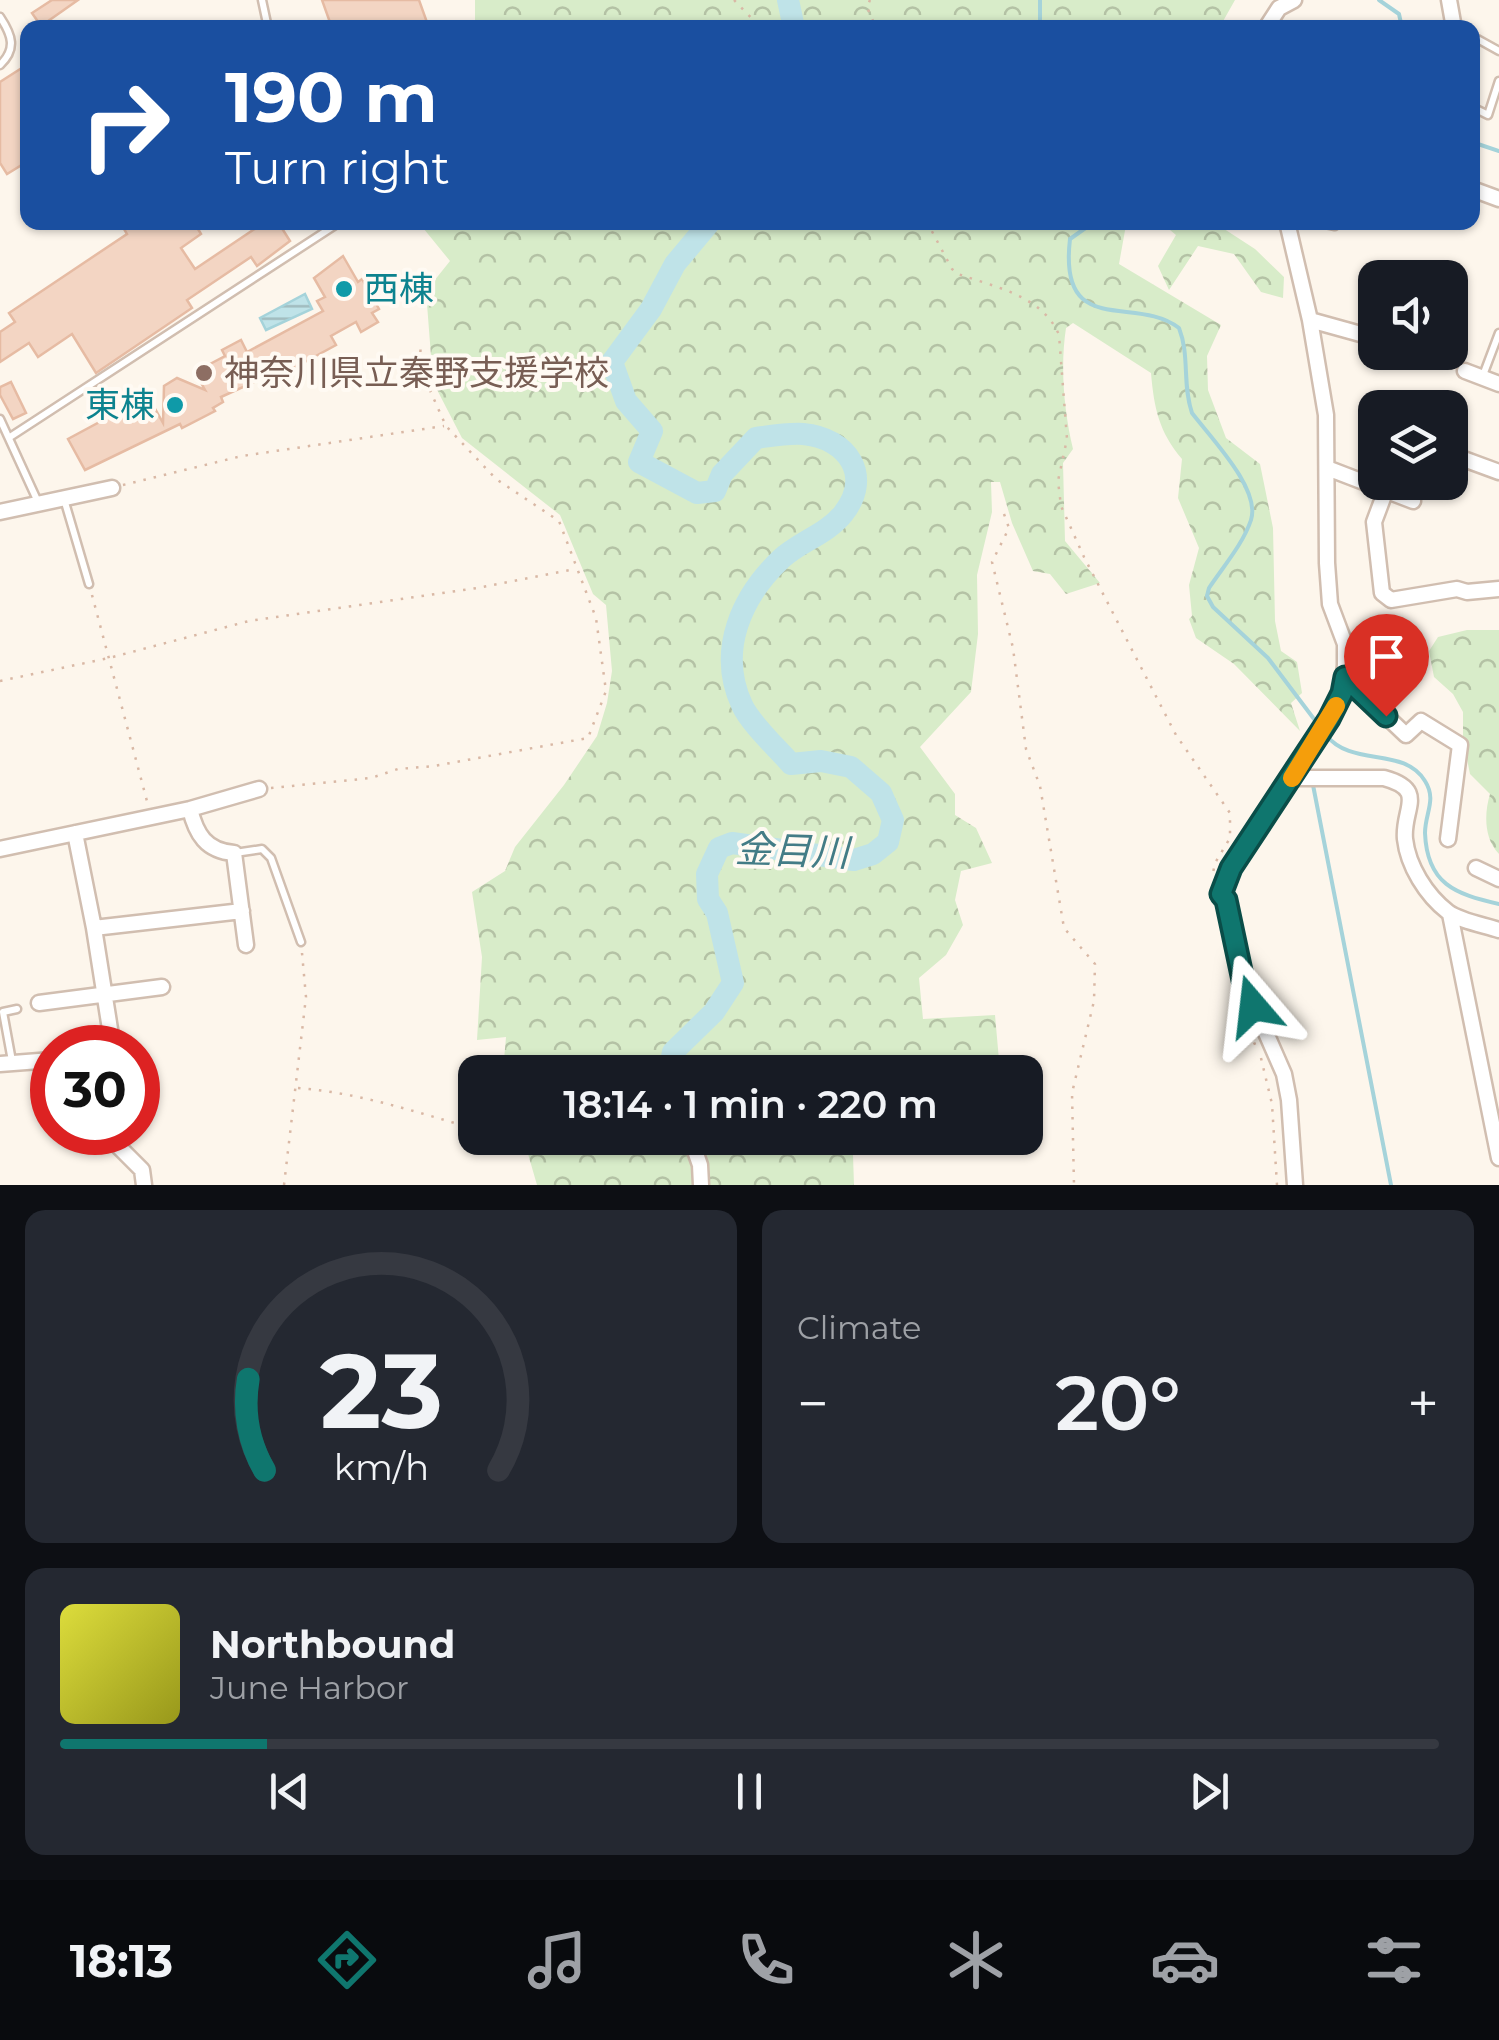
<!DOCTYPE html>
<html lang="en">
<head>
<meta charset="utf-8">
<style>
	:root { --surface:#171b24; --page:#242831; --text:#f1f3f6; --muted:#9ea1a6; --line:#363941; --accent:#0f766e }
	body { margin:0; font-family:Montserrat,"Noto Sans JP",sans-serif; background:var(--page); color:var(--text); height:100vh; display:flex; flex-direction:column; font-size:38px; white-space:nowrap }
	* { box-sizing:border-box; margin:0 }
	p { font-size:32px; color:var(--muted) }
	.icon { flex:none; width:55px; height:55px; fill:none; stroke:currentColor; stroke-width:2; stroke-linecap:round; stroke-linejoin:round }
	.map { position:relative; height:1185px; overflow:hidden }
	.drawer { display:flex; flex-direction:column; gap:25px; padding:25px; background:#0d0f14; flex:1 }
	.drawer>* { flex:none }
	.hud { position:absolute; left:20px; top:20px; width:1460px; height:210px; border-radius:20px; box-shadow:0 2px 8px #0004; background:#1a4fa0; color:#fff; overflow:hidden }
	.fabs { position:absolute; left:1358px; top:260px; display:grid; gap:20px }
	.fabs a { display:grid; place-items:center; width:110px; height:110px; border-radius:20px; background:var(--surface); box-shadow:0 2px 8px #0004; font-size:50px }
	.speed { position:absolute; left:30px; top:1025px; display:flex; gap:20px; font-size:50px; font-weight:700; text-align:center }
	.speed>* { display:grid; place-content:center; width:130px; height:130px; border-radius:50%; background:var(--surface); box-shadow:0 2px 8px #0004; line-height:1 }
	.speed .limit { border:15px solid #d22; background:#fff; color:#111 }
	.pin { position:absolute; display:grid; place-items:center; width:85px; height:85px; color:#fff; margin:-102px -42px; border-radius:50% 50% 50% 0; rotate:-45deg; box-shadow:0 0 10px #0007 }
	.pin .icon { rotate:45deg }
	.me { position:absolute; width:110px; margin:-55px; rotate:343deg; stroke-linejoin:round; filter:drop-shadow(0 0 8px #0008) }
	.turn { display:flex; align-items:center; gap:35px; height:210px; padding:0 40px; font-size:45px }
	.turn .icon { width:130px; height:130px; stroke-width:2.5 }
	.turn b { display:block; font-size:70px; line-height:85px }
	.big { font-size:75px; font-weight:600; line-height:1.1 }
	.drawer .card { flex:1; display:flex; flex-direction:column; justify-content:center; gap:15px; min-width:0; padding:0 35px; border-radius:20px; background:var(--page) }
	.drawer .dial { align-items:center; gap:0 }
	.dial svg { height:260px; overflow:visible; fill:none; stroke:var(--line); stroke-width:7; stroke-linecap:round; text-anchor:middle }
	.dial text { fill:var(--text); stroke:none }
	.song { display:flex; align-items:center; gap:30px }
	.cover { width:120px; height:120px; border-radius:15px; background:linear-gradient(135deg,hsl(60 70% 55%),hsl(60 70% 35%)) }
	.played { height:10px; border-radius:5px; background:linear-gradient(90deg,var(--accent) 15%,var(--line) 15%) }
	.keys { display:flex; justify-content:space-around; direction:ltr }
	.heat { display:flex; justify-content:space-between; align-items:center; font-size:55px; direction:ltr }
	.drawer .tiles { flex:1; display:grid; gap:25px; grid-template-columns:1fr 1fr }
	.card:last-child { grid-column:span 2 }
	.trip { position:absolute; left:458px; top:1055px; width:585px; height:100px; border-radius:20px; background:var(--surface); box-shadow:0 2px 8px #0004; font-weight:600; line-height:100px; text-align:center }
	.tab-bar { display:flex; height:160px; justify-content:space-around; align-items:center; background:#090b0e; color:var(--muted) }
	.tab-bar .icon { width:70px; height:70px }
	.tab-bar .active { color:var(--accent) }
	.tab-bar b { font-size:45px; color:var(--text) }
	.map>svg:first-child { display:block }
	.forest { fill:url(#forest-crowns) }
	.water { fill:url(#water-rules); stroke:#a5d3da; stroke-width:2.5 }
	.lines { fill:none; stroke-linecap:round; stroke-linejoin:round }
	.stream { stroke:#a5d3da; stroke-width:4 }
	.river { stroke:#bfe3e8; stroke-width:22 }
	.building { fill:#f3d5c3; stroke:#e6bba3; stroke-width:2.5 }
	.service-casing { stroke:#d1beb0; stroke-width:11 }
	.minor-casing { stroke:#d1beb0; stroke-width:19 }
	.path { stroke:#d9b8a5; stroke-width:2.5; stroke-dasharray:2.5 8; stroke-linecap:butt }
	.service { stroke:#fff; stroke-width:6 }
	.minor { stroke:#fff; stroke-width:14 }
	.route-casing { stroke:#0a4d48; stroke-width:25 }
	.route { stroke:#0f766e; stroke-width:18 }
	.slow { stroke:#f59e0b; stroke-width:18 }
	.culture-dot { fill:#0f9aa8; stroke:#fffaf3; stroke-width:4 }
	.education-dot { fill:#8d6e63; stroke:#fffaf3; stroke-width:4 }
	.labels { text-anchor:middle; stroke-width:8; stroke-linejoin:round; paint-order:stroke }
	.culture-label { font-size:35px; fill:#0d838f; stroke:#fffaf3; text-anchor:start }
	.education-label { font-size:35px; fill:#785e54; stroke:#fffaf3; text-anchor:start }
	.water-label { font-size:38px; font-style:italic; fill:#437c86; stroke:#fffaf3 }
</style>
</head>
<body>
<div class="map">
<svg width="1499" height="1185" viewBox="0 0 1499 1185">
	<defs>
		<pattern id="forest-crowns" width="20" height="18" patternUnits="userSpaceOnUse" patternTransform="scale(2.5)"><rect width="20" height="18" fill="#d8ecc9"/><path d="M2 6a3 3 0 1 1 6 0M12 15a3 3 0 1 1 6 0" fill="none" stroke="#b4c2a5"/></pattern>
		<pattern id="water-rules" width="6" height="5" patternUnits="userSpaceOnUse" patternTransform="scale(2.5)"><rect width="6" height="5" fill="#bfe3e8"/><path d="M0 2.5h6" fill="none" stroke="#a0bbbe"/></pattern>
	</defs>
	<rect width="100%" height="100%" fill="#fdf6ec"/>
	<path class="forest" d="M475,0H1235L1222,23L1224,28H475Z
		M419,223H1129L1126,225L1119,264L1221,325L1207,356L1208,390L1226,438L1260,464L1273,528L1275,621L1281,651L1297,662L1302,693L1291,703L1300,731L1234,664L1196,638L1189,619L1192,616L1189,585L1199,548L1178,498L1182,459C1159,432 1154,408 1151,373L1073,323L1066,328C1060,367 1064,411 1073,449L1063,463L1065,541L1100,583L1066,594L1050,574L1033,571L1012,523L1000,482H991L992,512L977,575L978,634L971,692L920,747L955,794V815L976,828L992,863L961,871L955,900L963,925L946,955L919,978L923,1019L995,1015L999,1060L950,1065L949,1072H503L506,1037L477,1040L482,957L472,892L505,871L515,847L564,785L597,736L607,703L612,671L606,605L593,594L560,515L462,438L433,382L426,291L450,261Z
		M1145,223H1215L1255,249L1284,277L1283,298L1261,292L1234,254L1198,246L1169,290L1158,266L1176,235L1164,225L1159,229Z
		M1467,630H1499V854C1484,839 1484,814 1490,794L1470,774L1463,739V712L1453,694L1434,677L1429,651L1438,637Z
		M520,1138H836L831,1150L853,1155L854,1185H537L524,1140Z"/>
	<path class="water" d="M305,294L312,309L266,330L260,318Z"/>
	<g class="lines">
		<path class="stream" d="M1379,0L1399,14L1402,28
			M1037,28L1040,23V0
			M1472,142L1499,151
			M1094,222L1070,239C1058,340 1136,294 1179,328C1190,356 1182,384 1192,413C1211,438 1261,489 1251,520C1243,544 1223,567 1209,588L1207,596L1213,607L1268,658L1320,727
			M1326,735C1352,768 1404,746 1425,781C1437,800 1425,813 1425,833C1427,884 1455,894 1499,904
			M1313,785L1391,1185"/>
		<path class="river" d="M788,0L794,28
			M669,1072L673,1052L714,1012L733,983L717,913L708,899L707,874L719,848L732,843L854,860L873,854L888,842L893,820L881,793L851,767L821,761L791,764C777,748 750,723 742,705C717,651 741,597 781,559C799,542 827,534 843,514C873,476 848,438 803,434C788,433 771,436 756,438L722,474L715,491L697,493L639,462L652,431L626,401L612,362L651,309L675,264L710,222"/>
	</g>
	<path class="building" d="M52,0H78L41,26L32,13Z
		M322,0H419L429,28H332Z
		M28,64V161L7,174L0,163V82Z
		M120,222H208L198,229L201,234L181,248L195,269L265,222H278L290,241L257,266L251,257L187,300L192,308L96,373L72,334L38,357L29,343L0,362V332L15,322L9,313L127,234Z
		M343,256L358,282L362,279L379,309L372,313L378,322L361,332L356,322L331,336L336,345L279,376L276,372L221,397L223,402L213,408L215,411L182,428L180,424L85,470L68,439L148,396L163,423L164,386L177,378L205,390L195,372L225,356L222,350L241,340L247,352L323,311L317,301L325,297L314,278Z
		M11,382L26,413L13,419L0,395V387Z"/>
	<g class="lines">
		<defs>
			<path id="service" d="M262,0L268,28
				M0,17C12,35 17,49 0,65
				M1472,36L1499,51
				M1472,107L1488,115L1499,81
				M1316,222L1335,226
				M1482,378L1499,333
				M0,419L38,502
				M10,437L340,222
				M64,499L89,584
				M235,853L262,849L271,858L301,942
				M12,1061L3,1012L17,1009"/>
			<path id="minor" d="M1449,0L1454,28
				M1266,28L1279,8L1294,0
				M1472,189L1499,199
				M1287,222L1310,320L1326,415L1327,563L1330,604L1345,644V665L1342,693L1329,719L1231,868L1221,894L1226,899L1245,985L1284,1074L1289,1100L1295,1185
				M1310,320L1375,338
				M1409,353L1420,359
				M1465,371L1499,384
				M1450,454L1499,472
				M1327,468L1413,501
				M1386,490L1374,522L1382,593L1391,600L1457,589L1467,592L1499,589
				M0,512L112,488
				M1345,677L1406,735L1421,721L1460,745L1448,839
				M1293,778H1384C1428,790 1402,809 1405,839C1408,866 1426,895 1448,912C1460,921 1484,925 1499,930
				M190,809C196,834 206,851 234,853L246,945
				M75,833L94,928L113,1048
				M0,849L190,809L259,789
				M1476,868L1499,879
				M1450,914L1499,1158
				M94,928L242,911
				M39,1003L162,987
				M0,1064L52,1060
				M118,1132V1146L142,1170L144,1185
				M693,1145L700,1165L701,1185"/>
		</defs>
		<use href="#service" class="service-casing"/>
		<use href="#minor" class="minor-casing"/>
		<path class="path" d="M734,0L761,28
			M870,0L867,7L876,28
			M927,222L952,269L958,274C995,287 1043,296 1059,335L1067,439L1058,481L1061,506L1084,557L1176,735L1230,813V838L1215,863L1212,878
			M123,485L242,456L444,426
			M1004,514L1009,528L992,562L1013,648L1026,749L1040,786L1064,928L1095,964L1094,1001L1072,1093L1074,1185
			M92,595L148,805
			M0,681L109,658L249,621L477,588L575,569
			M271,788L371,778L398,769L434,766L588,738L606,691L596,618L559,521L496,479L446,426L428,386L420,358L421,342
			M1234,994L1256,1047
			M1261,1058L1272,1104L1277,1185
			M298,1088C360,1093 416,1112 475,1129
			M284,1185L306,997L302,953"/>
		<use href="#service" class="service"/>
		<use href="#minor" class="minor"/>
	</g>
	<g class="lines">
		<defs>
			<path id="route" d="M1253,1006L1244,985L1226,900L1221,894L1231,868L1329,719L1342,693L1345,677L1386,716"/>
		</defs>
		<use href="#route" class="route-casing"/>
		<use href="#route" class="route"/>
		<path class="slow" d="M1292,778L1336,706"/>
	</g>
	<g class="culture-dot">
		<circle cx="344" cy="289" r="10"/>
		<circle cx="175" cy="405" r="10"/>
	</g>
	<circle class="education-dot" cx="204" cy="373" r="10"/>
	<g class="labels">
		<g class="culture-label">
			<text x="364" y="301">西棟</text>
			<text x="155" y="417" text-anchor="end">東棟</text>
		</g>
		<g class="education-label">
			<text x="224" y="385">神奈川県立秦野支援学校</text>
		</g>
		<g class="water-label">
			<text transform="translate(792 851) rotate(2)" y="13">金目川</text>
		</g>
	</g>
</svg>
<div class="fabs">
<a><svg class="icon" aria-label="sound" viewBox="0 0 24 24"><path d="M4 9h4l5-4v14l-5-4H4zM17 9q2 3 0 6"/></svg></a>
<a><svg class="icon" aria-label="layers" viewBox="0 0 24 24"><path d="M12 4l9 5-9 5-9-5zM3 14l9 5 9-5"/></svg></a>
</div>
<div class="speed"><div class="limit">30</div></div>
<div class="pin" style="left:1386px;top:716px;background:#d93025"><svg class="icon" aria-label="arrive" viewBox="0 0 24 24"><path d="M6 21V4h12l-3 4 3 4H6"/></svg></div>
<svg class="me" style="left:1253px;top:1006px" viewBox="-20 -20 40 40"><path d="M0-17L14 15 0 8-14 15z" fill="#0f766e" stroke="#fff" stroke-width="4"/></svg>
<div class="trip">18:14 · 1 min · 220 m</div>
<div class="hud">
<div class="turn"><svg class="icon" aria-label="right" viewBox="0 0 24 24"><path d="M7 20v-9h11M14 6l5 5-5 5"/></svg><div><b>190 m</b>Turn right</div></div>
</div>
</div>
<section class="drawer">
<div class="tiles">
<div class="card dial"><svg viewBox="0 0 100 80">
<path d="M14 69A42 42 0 1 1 86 69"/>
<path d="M14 69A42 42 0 0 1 9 41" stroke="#0f766e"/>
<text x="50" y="56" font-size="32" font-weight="700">23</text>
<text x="50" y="72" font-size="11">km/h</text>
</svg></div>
<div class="card"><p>Climate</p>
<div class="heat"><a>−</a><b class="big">20°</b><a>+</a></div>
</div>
<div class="card">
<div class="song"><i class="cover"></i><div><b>Northbound</b><p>June Harbor</p></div></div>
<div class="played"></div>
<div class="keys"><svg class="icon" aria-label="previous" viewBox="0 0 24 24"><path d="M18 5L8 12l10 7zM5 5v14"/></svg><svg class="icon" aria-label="pause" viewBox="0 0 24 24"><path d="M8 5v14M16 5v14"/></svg><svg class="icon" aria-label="next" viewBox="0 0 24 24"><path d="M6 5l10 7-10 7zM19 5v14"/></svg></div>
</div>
</div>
</section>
<nav class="tab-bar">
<b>18:13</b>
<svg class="icon active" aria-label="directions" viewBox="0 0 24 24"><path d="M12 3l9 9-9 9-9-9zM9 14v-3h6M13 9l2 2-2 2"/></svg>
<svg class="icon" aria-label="music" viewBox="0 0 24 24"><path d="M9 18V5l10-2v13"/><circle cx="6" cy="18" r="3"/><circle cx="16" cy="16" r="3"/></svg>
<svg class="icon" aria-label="phone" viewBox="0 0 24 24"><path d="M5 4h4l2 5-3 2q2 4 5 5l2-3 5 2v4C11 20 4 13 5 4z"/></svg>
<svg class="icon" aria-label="climate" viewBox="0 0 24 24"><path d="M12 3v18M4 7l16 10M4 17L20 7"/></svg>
<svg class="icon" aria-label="car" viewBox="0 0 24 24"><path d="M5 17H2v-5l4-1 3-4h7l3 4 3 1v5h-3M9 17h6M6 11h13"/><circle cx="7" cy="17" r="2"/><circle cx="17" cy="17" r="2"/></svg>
<svg class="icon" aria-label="filters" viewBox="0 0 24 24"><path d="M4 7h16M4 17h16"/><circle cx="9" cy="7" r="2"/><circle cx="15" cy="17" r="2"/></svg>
</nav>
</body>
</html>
